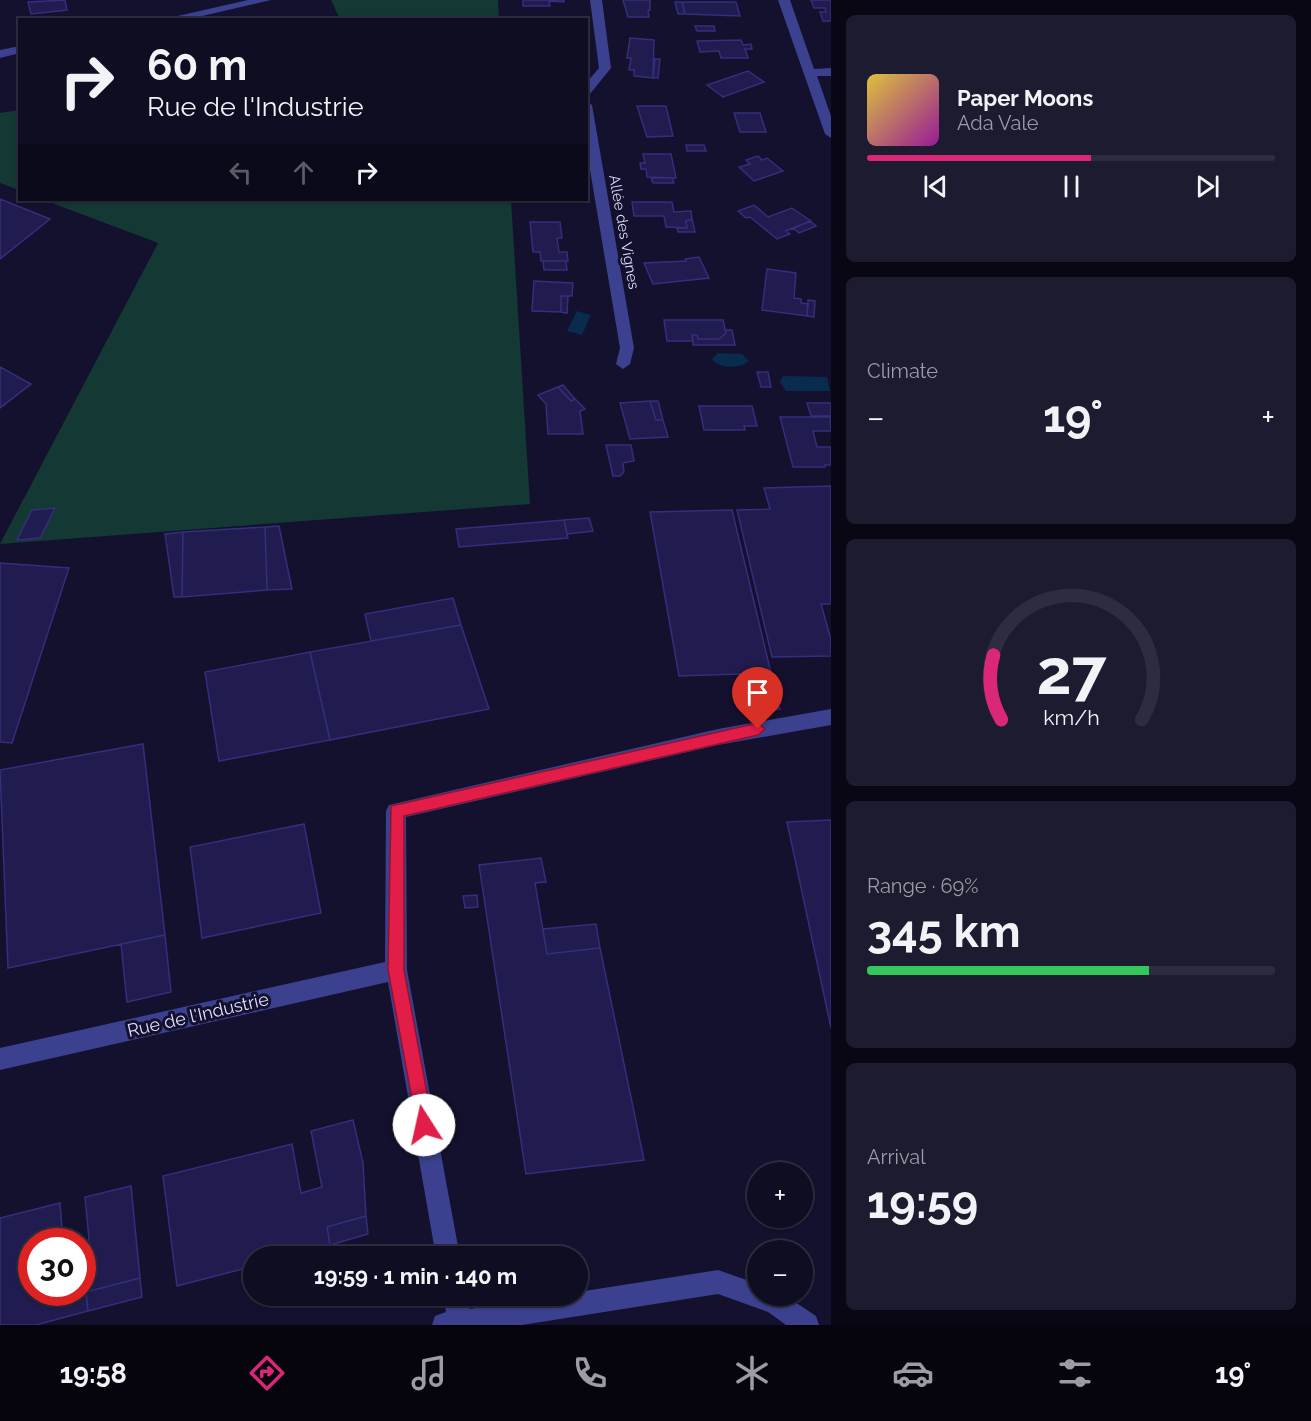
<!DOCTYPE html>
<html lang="en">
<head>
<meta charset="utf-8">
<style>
	:root { --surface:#0e0d22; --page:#1c1b2f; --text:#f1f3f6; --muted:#9b9ca5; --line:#2e2d40; --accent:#db2777 }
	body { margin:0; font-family:Raleway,sans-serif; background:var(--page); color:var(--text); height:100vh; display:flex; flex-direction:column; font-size:22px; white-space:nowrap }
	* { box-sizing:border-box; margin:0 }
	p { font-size:20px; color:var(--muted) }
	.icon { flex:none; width:33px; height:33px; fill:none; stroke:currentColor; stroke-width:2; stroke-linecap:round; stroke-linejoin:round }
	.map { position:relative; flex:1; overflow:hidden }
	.drawer { display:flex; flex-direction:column; gap:15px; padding:15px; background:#080713; width:480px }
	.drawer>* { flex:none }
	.top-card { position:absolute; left:18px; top:18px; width:570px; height:183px; border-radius:0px; box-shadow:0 2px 4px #0004,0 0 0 2px var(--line); background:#0e0d22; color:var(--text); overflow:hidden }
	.controls { position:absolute; left:747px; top:1162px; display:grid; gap:12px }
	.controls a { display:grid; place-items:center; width:66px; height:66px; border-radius:50%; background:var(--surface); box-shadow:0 2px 4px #0004,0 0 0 2px var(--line); font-size:30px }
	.speed { position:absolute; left:18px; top:1228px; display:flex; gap:12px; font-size:30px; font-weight:700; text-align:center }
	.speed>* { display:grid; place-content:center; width:78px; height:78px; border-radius:50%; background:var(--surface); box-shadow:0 2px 4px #0004,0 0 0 2px var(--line); line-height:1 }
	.speed .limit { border:9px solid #d22; background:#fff; color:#111 }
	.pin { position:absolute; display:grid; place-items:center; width:51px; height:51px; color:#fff; margin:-62px -26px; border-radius:50% 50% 50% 0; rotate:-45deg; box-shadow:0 0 6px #0007 }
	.pin .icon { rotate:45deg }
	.me { position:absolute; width:66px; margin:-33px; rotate:350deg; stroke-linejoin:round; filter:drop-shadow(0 0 4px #0008) }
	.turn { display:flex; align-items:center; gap:21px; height:126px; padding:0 30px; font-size:27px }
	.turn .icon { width:78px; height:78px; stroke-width:2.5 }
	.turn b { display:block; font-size:42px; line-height:51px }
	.lanes { display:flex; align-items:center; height:57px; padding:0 30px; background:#0003; justify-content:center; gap:30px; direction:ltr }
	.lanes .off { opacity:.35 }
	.big { font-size:45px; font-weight:700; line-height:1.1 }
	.drawer .widget { flex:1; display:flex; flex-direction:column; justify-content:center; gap:9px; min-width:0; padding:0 21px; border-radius:9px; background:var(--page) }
	.drawer .dial { align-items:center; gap:0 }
	.dial svg { height:156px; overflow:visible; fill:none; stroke:var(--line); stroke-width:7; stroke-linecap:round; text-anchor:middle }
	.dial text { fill:var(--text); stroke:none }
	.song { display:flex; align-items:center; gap:18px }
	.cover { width:72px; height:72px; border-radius:9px; background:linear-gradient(135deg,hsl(50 70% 55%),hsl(300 70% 35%)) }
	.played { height:6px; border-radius:3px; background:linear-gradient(90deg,var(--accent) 55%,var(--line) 55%) }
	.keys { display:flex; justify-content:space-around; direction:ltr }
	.heat { display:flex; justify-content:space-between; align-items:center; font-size:33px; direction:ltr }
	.charge { height:9px; border-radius:4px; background:linear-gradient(90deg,#34c759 69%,var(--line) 0) }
	.trip { position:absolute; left:243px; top:1246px; width:345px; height:60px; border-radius:30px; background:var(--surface); box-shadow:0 2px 4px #0004,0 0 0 2px var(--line); font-weight:700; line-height:60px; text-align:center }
	.dock { display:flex; height:96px; justify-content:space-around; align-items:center; background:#06050e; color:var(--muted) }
	.dock .icon { width:42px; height:42px }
	.dock .active { color:var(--accent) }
	.dock b { font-size:27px; color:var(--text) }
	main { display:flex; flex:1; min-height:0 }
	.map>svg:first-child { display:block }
	.green { fill:#143833 }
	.water { fill:#092b4e }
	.building { fill:#211c4f; stroke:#342e7c; stroke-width:1.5 }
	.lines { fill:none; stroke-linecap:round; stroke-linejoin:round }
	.street { fill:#3b418e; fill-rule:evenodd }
	.route { fill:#e11d48; stroke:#92132f; stroke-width:1.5 }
	.labels { text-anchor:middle; stroke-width:6; stroke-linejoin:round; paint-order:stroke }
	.far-street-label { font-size:15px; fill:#dedeff; stroke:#13112e }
	.street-label { font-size:18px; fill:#dedeff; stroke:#13112e }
</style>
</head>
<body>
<main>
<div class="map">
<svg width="831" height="1325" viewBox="0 0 831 1325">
	<rect width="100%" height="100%" fill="#13112e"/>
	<path class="green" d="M331,0H498L499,19L339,17Z
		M19,110H20L19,190L0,183V113Z
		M44,200H511L530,504L0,544L158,243Z"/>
	<path class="water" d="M577,311L591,315L582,335L567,331Z
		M718,353L742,354L749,361C741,369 719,369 712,359Z
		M783,376L827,377L830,391H786L780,382Z"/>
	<path class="building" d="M65,0L67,10L31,14L28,2Z
		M523,0H564V2L549,1L550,6H523Z
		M623,0H650V10H648L649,17H628Z
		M811,0H831V21H823L820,12H826L825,8H814Z
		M675,2H682L685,14H678Z
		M682,2H736L740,16L685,14Z
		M695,26H714L715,31H697Z
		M630,38L654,40L653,78L634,76V70H629L631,58H627Z
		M741,40L743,45L751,44L752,49H745L748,58H721L719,51L700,52L697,41Z
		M655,59H660L658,78H653Z
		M748,71L764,82L723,97L707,85Z
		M637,106H666L673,136L647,137Z
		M734,113H760L766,132H740Z
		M686,145H704L706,151H687Z
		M643,154H671L676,178L647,177L646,169H641L640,163H645Z
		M758,156L762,160L767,158L783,171L754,181L739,167L750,164L746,160Z
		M651,178H672L674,183H653Z
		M0,199L50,219L0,259Z
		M632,202H672L674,212L691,211L692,219L686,221L687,228L666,227L664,216H634Z
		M754,205L768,217L792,208L811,221L786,231L790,234L777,239L750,217L746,218L738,211Z
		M692,219L695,232H678L677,228H687L686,221Z
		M810,221L816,226L799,233L793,228Z
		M530,222H560L562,238H557L559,252H567L568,261H541L540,252H533Z
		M699,257L709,278L653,284L644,263L686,261L685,259Z
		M543,261H566L567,270H544Z
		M767,269L796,273L794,298L801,299V303L808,304L807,316L762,310Z
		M534,281L573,283L572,296H561V312L532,311Z
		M561,296H568L567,313L561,312Z
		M808,300L815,301L814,317L807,316Z
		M664,320H723L726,333L719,339H698L697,335H692L693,341H667Z
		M725,330H732L735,345H693L692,335H697L698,339H719L726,333Z
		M0,367L31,384L0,408Z
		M757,372H768L771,387H761Z
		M563,385L575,399L571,401L558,387Z
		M558,387L571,401L575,399L585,409L580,411L583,434H548L546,404L538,395Z
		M650,401H658L663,420H656Z
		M650,401L656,420H663L668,437L630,439L620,403Z
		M807,403H831V416H811Z
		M699,406H752L757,426H744L745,430H704Z
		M780,417H830L831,431H813L817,447H831V465H825V467H793Z
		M606,445H631L634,461L623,463L624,472L620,476H613Z
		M831,486V604H821L831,640V656L772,657L737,510L770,509L764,488Z
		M55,508L40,538L17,540L32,510Z
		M732,510L771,673L679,676L650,512Z
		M589,518L593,531L567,534L564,520Z
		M564,520L568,538L459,547L456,529Z
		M279,526L292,589L267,590L265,527Z
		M265,527L267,590L182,597L183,532Z
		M183,532L182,597H174L165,534Z
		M0,563L69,568L12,743L0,742Z
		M453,598L461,625L371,641L365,614Z
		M461,625L489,709L330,740L310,652Z
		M310,652L330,740L219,761L205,672Z
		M776,700L780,709L766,711L762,703Z
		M143,744L165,935L8,968L0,770Z
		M831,820V1028L787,822Z
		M304,824L321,913L202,938L190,847Z
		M541,858L546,882L535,883L547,954L600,948L644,1160L526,1174L479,865Z
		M477,895L478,907L465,908L463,896Z
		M596,924L600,948L547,954L543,929Z
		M165,935L171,992L127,1002L121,944Z
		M353,1120L363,1163L366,1216L327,1227L330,1245L286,1257H254V1266L177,1286L163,1176L292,1144L301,1193L322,1187L311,1131Z
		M131,1186L140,1278L86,1292L88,1311L36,1325H0V1218L60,1203L63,1242H32V1293H82V1249L89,1239L85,1197Z
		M366,1216L368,1234L330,1245L327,1227Z
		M140,1278L142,1297L88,1311L86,1292Z"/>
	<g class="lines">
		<path class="street" d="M248,0H271L185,20H160Z
			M590,0H602L611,68L590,94L586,95V83L599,68Z
			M778,0H790L814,69L831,68V76H817L831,116V138L825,134Z
			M20,46V53L0,58V50Z
			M586,101L592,105L634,348L630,364L623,369L616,364L620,348L586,146Z
			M831,709V725L718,745L406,817L407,970L460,1257H436L388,982L0,1070V1048L385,962L386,811L389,805L718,729Z
			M718,1270L758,1284V1296H786L816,1316L819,1325H786L768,1312L718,1294L522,1325H432L435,1316L446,1312L443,1296H467L470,1309L551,1296H578V1292Z"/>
	</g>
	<path class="route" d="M758,723L765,729L758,735L404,816V970L433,1125L430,1131L424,1133L418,1131L388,970L391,806Z"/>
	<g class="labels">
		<g class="far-street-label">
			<text transform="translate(624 232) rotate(80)" y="5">Allée des Vignes</text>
		</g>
		<g class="street-label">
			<text transform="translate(198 1015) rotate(-13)" y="6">Rue de l'Industrie</text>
		</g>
	</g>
</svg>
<div class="controls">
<a>+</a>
<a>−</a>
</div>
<div class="speed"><div class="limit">30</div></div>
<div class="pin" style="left:758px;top:729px;background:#d93025"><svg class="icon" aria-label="arrive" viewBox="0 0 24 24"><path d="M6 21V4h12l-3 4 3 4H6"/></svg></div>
<svg class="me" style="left:424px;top:1125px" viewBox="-20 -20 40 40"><circle r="19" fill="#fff"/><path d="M0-13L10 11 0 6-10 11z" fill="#e11d48"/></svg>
<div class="trip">19:59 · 1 min · 140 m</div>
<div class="top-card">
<div class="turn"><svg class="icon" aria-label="right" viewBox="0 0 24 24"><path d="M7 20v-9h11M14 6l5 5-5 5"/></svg><div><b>60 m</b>Rue de l'Industrie</div></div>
<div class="lanes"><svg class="icon off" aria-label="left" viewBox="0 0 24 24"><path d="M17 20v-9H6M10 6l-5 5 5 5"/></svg><svg class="icon off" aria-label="ahead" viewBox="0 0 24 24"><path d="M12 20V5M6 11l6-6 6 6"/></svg><svg class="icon" aria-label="right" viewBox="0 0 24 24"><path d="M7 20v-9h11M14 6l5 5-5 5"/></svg></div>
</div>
</div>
<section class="drawer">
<div class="widget">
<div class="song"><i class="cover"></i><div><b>Paper Moons</b><p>Ada Vale</p></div></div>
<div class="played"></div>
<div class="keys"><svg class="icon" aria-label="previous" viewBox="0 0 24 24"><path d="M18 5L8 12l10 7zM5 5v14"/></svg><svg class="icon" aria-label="pause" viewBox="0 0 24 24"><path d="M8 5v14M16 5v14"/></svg><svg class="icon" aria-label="next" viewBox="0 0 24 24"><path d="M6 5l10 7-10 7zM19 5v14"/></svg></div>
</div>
<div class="widget"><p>Climate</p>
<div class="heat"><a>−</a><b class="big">19°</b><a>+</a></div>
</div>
<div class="widget dial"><svg viewBox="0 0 100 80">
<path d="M14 69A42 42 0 1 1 86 69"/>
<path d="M14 69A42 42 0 0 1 10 36" stroke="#db2777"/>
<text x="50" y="56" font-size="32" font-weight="700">27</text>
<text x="50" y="72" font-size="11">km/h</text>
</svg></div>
<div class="widget"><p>Range · 69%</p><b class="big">345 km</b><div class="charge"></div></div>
<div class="widget"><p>Arrival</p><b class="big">19:59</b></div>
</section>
</main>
<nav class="dock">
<b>19:58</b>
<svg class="icon active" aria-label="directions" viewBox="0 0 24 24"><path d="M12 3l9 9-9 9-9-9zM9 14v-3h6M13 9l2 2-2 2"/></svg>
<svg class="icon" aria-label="music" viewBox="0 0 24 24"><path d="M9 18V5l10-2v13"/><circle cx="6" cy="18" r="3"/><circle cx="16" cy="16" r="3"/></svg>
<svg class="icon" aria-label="phone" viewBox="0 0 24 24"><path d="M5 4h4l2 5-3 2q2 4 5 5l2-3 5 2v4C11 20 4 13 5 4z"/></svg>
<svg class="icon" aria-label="climate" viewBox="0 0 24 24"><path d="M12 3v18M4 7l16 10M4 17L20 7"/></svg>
<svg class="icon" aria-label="car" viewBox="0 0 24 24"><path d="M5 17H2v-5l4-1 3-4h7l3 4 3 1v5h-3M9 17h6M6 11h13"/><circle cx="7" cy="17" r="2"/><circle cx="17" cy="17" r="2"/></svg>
<svg class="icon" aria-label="filters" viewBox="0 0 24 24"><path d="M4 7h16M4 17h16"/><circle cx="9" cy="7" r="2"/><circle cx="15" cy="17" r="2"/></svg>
<b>19°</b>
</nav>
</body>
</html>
